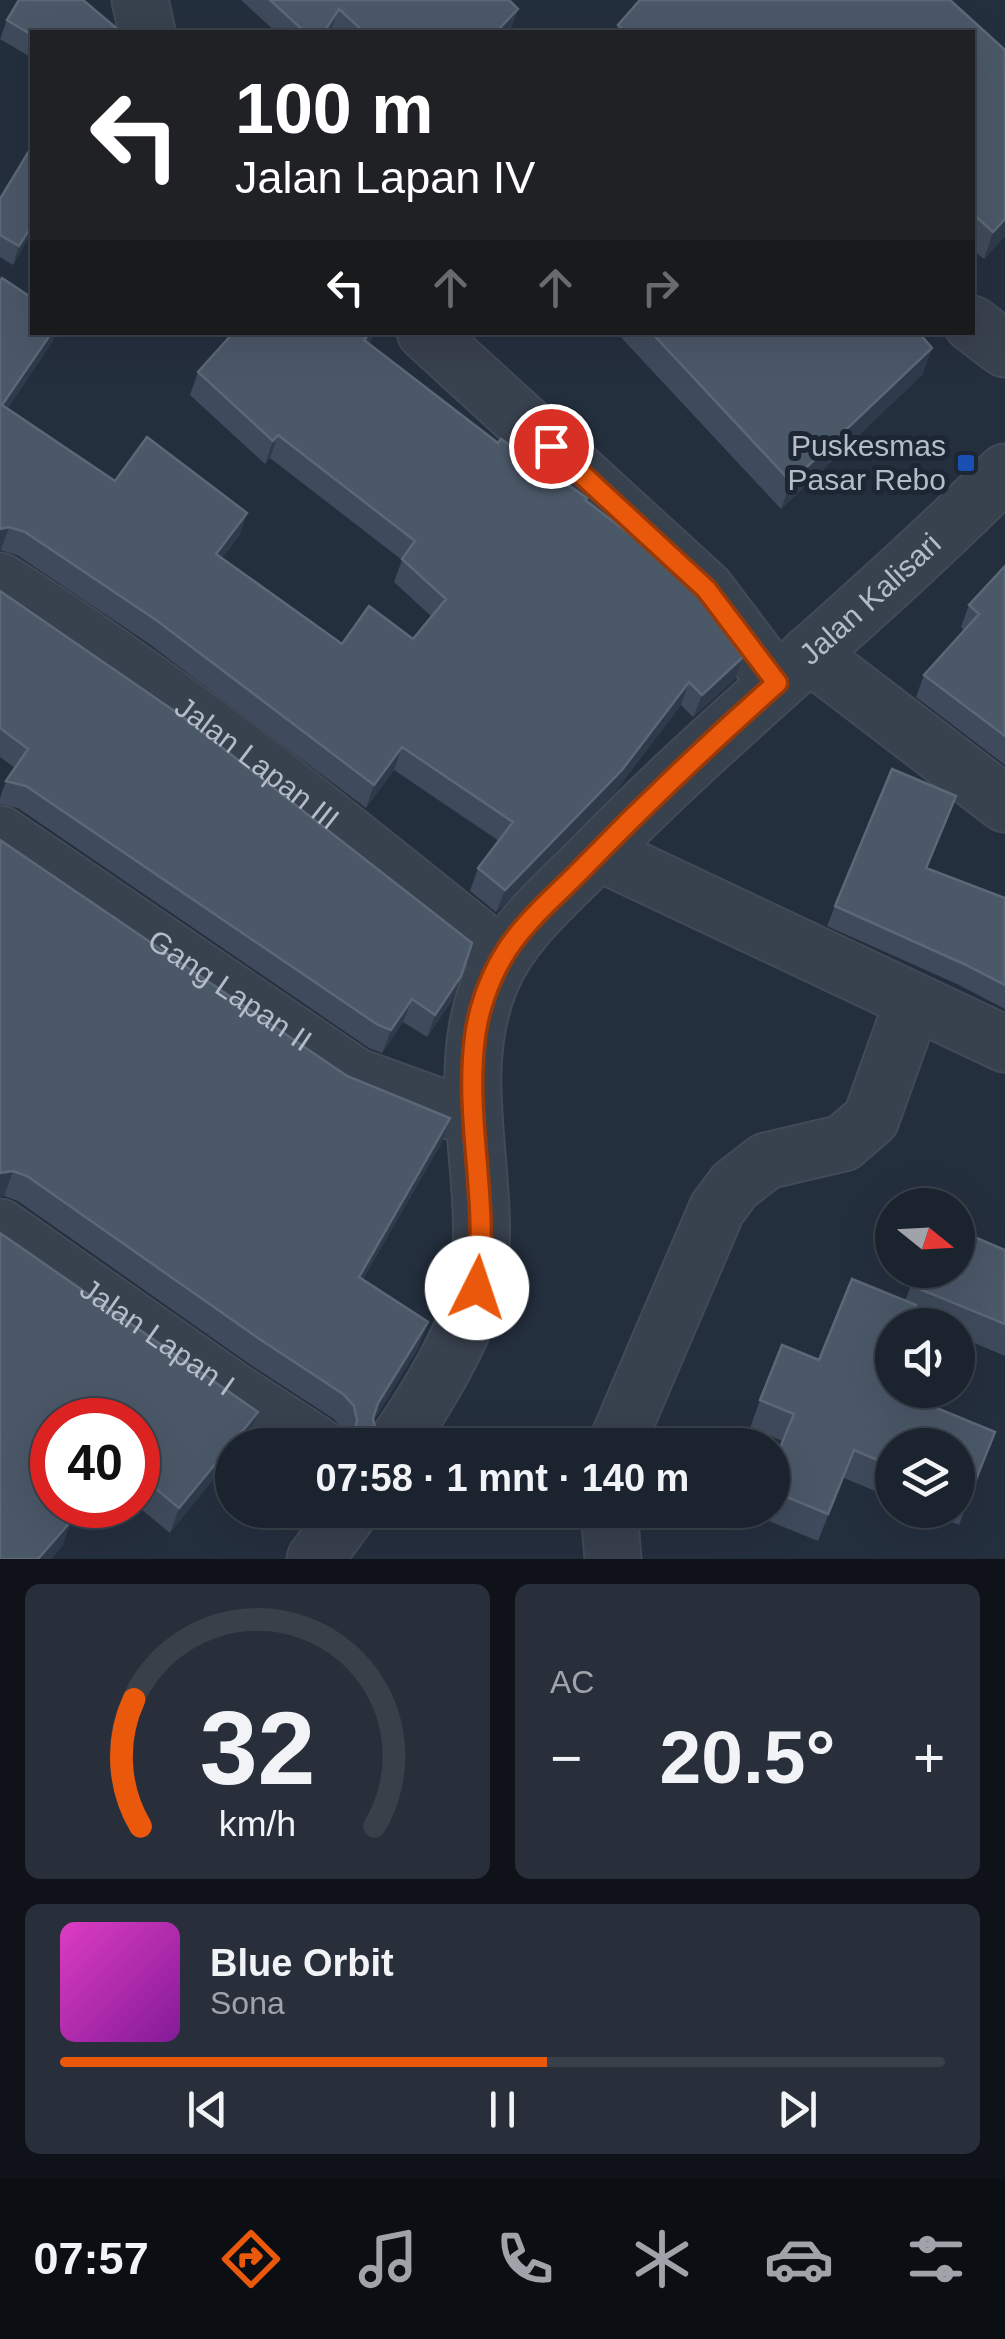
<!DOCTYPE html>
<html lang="id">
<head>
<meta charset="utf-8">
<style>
	:root { --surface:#1b232e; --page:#282f3a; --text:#f1f3f6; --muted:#a0a4aa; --line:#39404a; --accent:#ea580c }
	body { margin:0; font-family:Arial,sans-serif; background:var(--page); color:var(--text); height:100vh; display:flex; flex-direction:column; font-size:38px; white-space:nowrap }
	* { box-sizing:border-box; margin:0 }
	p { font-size:32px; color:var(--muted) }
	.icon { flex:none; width:55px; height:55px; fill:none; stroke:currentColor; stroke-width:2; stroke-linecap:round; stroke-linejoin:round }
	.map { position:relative; height:1559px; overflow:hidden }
	.drawer { display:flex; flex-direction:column; gap:25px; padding:25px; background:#0f1319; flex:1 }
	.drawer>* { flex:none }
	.top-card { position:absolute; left:30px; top:30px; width:945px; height:305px; border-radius:0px; box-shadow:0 10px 40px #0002,0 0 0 2px var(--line); background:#202124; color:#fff; overflow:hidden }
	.needle { width:65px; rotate:108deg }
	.controls { position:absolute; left:875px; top:1188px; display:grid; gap:20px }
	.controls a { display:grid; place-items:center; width:100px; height:100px; border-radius:50%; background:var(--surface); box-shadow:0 10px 40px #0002,0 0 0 2px var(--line); font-size:50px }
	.speed { position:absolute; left:30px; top:1398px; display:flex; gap:20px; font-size:50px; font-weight:700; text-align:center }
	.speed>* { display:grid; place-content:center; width:130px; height:130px; border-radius:50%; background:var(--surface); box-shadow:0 10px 40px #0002,0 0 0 2px var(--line); line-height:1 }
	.speed .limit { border:15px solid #d22; background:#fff; color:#111 }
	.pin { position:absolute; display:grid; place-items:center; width:85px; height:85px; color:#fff; margin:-42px; border:5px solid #fff; border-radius:50%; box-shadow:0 2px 10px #0007 }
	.me { position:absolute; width:110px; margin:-55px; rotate:4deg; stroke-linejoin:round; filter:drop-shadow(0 0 8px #0008) }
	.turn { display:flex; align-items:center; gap:35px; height:210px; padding:0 40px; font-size:45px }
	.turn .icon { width:130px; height:130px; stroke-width:2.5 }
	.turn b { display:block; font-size:70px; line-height:85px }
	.lanes { display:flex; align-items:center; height:95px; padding:0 40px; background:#0003; justify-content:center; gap:50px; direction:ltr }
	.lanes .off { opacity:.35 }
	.big { font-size:75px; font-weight:600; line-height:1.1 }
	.drawer .card { flex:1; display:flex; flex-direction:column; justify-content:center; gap:15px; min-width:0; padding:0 35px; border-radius:15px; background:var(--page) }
	.drawer .dial { align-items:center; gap:0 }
	.dial svg { height:260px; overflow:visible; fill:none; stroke:var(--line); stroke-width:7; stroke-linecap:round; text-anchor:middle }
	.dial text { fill:var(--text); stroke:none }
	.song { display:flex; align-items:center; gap:30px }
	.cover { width:120px; height:120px; border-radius:15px; background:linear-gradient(135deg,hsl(310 70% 55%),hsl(290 70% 35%)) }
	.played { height:10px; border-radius:5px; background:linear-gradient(90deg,var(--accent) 55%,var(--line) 55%) }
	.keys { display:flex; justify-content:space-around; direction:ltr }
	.heat { display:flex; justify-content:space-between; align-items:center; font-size:55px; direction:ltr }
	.drawer .tiles { flex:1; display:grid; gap:25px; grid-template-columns:1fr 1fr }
	.card:last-child { grid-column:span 2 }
	.trip { position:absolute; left:215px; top:1428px; width:575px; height:100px; border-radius:50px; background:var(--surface); box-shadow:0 10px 40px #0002,0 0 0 2px var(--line); font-weight:600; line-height:100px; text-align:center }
	.menu { display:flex; height:160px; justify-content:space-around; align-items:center; background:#0b0e12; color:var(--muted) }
	.menu .icon { width:70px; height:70px }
	.menu .on { color:var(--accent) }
	.menu b { font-size:45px; color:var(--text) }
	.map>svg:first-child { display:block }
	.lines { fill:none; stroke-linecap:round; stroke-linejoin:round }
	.minor-casing { stroke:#414a57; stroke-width:59 }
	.minor { stroke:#38414e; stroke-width:55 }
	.wall { fill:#3f4b5c }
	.shaded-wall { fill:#2f3b4b }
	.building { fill:#4b5868; stroke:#5c6777; stroke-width:2.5 }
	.route-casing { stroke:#983908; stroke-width:25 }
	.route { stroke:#ea580c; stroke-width:18 }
	.transit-dot { fill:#1a4fb4; stroke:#1d2633; stroke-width:4 }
	.labels { text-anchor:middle; stroke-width:10; stroke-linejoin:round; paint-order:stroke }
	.poi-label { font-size:30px; fill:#b4bcc9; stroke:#1d2633; text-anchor:end }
	.street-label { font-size:30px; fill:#b4bcc9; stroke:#1d2633 }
</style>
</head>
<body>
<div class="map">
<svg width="1005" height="1559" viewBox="0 0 1005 1559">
	<rect width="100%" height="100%" fill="#242f3e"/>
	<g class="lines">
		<defs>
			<g id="minor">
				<path d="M140,0L147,32"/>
				<path d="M972,324L1005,349"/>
				<path d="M425,332L706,589L777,683"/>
				<path id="s1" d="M0,581C176,692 340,827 502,957"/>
				<path d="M809,654L1005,804"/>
				<path id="s2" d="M0,834L355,1076L473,1119"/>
				<path d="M598,852L1005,1044"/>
				<path id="s3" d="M0,1227L231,1389L317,1445"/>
				<path id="s4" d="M395,1445C423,1405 469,1331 477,1284C495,1184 450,1082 490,983C511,931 557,894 595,855C726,721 873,605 1005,472"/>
				<path d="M616,1445L717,1209L734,1186L766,1161L843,1143L871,1119L913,1002"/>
				<path d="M609,1510L613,1559"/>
				<path d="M315,1559L351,1510"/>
			</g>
		</defs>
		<use href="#minor" class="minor-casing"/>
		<use href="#minor" class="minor"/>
	</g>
	<path class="wall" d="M241,0H509L518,9L511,29L508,32H336L332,29L330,32H276Z
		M640,0H950L1005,50V236L984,259L972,249V32H615L618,25Z
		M85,2L32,32V58L0,39L7,20Z
		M0,199L32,232L13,265L0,257Z
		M0,281L32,332H56L53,341L7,409L115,481L247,513L239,536L222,558L342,644L413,639L432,617L394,582L402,560L270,458L265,464L190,395L198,372L234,332H374L370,344L498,443L586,500L743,657L735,679L693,717L681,705L614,793L496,912L470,891L478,868L499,841L394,770L366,808L148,643L17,555L0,550Z
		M616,332H918L932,348L922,375L781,509Z
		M1005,566V765L916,697L924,675L964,630L961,627L969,605Z
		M0,591L453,999L427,1037L403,1022L382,1053L369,1048L18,808L0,804V798L6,781L15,768L0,757Z
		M949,816L926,868L1005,898V1009L957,984L827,926L835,906Z
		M0,840L347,1076L450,1118L441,1144L363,1279L428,1322L418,1348L374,1420L376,1433L372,1445H348L345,1432L334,1419L248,1363L18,1201L4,1196Z
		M0,1233L258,1412L248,1438L242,1445H232L170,1533L136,1505H138V1420H52V1484L44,1496L63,1545L51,1559Z
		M1005,1250V1356L958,1336V1325H931L912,1317L884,1386L985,1459L959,1525L922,1510H958V1445H892V1498L844,1478L818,1541L754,1515L756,1510H772V1467L783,1441L750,1428L760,1400L905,1301L917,1270Z"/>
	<path class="shaded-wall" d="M339,9L330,32H324Z
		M518,9L511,29L508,32H496Z
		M1005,219V236L984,259L993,232Z
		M32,225V232L13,265L19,246Z
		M52,332H56L53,341L0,419L2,405Z
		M371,332H374L368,349L364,340Z
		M932,348L922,375L781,509L791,482Z
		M278,435L270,458L265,464L273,441Z
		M247,513L239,536L208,577L216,554Z
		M9,527L1,550H0V529Z
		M743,657L735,679L693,717L702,695Z
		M689,682L681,705L614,793L496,912L505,890Z
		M402,747L394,770L366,808L374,785Z
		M461,976L453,999L427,1037L435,1015Z
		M412,999L403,1022L382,1053L391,1030Z
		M450,1118L441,1144L350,1302L359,1277Z
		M13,1171L4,1196L0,1197V1173Z
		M428,1322L418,1348L369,1428L378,1403Z
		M258,1412L248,1438L242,1445H232V1457L170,1533L179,1508Z
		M854,1450L844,1478L818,1541L828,1514Z
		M52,1472V1484L30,1516L39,1491Z
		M72,1520L63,1545L51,1559H38Z"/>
	<path class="building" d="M19,0H83L121,32H32V35L7,20Z
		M270,0H509L518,9L496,32H364L339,9L324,32H305Z
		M640,0H950L1005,50V219L993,232L972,213V32H625L618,25Z
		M29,151L32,154V225L19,246L0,235V199Z
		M2,278L32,298V332H52L2,405L115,481L147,437L247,513L216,554L342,644L369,606L413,639L446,599L402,559L415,541L278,435L273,441L198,372L234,332H371L364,340L498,443L501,439L587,498L585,500L644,545L691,587L743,657L702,695L689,682L622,770L505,890L478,868L513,822L402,747L374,785L156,620L25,532L9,527L0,529V281Z
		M651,332H918L932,348L791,482Z
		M1005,566V736L924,675L979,614L969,605Z
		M0,591L183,717L472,943L461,976L435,1015L412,999L391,1030L378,1025L26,786L6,781L28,749L0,728Z
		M892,769L956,796L926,868L1005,898V985L964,964L835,906Z
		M0,840L347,1076L450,1118L359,1277L428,1322L378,1403L373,1418L376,1433L371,1441L355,1430L357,1420L354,1406L343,1394L258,1338L27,1176L13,1171L0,1173Z
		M958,1230L1005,1250V1324L910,1285L917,1270H958Z
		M0,1233L258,1412L179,1508L138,1474V1420H52V1472L39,1491L52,1503V1505H55L72,1520L38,1559H0Z
		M852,1279L916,1305L908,1325H892V1363L883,1386L995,1432L969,1497L958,1493V1445H892V1466L854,1450L828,1514L772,1491V1467L794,1414L760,1400L782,1345L819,1360Z"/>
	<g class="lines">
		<defs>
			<path id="route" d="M477,1288C490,1205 464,1120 475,1037C478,1011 489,980 502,958C521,925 552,899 578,873C642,807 708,744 777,683L706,589L551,446"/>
		</defs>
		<use href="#route" class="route-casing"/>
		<use href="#route" class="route"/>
	</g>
	<rect class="transit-dot" x="956" y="453" width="20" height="20" rx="5"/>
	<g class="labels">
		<g class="poi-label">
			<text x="946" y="456">Puskesmas<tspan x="946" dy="34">Pasar Rebo</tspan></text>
		</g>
		<g class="street-label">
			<text dy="10" stroke="none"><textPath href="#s4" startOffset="1028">Jalan Kalisari</textPath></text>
			<text dy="10" stroke="none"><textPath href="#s1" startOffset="315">Jalan Lapan III</textPath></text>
			<text dy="10" stroke="none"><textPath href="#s2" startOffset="278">Gang Lapan II</textPath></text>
			<text dy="10" stroke="none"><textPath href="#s3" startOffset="192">Jalan Lapan I</textPath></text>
		</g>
	</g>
</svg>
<div class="controls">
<a><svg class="needle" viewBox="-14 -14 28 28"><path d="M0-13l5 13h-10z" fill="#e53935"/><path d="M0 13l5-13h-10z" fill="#a0a4aa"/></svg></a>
<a><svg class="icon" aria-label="sound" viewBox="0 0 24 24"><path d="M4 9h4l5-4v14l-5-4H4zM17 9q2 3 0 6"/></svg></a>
<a><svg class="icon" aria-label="layers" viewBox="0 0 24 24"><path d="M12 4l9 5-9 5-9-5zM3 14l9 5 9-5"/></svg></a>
</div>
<div class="speed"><div class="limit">40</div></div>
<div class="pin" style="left:551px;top:446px;background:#d93025"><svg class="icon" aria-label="arrive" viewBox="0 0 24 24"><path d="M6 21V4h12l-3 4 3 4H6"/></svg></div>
<svg class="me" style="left:477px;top:1288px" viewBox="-20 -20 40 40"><circle r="19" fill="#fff"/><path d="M0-13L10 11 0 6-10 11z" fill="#ea580c"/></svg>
<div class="trip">07:58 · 1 mnt · 140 m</div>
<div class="top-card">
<div class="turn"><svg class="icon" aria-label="left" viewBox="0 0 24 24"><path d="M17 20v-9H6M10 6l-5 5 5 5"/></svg><div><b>100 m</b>Jalan Lapan IV</div></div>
<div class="lanes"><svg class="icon" aria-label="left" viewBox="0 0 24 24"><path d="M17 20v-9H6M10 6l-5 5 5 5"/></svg><svg class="icon off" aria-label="ahead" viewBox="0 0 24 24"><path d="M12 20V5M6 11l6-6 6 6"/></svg><svg class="icon off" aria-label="ahead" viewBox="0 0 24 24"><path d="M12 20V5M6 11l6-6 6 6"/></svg><svg class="icon off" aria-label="right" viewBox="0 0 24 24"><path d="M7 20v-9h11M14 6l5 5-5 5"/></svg></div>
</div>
</div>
<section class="drawer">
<div class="tiles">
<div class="card dial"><svg viewBox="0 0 100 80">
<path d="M14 69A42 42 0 1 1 86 69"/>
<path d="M14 69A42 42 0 0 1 12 30" stroke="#ea580c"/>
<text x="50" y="56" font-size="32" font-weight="700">32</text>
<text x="50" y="72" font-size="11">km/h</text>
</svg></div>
<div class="card"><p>AC</p>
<div class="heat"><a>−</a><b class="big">20.5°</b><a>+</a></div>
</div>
<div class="card">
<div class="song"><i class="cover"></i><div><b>Blue Orbit</b><p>Sona</p></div></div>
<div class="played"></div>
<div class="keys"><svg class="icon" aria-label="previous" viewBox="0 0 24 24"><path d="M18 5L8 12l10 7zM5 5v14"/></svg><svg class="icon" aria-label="pause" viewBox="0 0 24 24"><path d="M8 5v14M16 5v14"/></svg><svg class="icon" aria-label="next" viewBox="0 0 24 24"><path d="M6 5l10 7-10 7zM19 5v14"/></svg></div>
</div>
</div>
</section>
<nav class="menu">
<b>07:57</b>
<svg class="icon on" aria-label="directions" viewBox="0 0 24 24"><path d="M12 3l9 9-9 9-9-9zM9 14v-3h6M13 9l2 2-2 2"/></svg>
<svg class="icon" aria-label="music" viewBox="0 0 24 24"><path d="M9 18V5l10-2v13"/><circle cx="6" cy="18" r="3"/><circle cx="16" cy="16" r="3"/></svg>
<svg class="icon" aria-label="phone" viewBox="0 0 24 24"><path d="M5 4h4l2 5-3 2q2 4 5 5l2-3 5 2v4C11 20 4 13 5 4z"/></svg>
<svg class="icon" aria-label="climate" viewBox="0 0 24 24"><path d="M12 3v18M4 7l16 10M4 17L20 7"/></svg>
<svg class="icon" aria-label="car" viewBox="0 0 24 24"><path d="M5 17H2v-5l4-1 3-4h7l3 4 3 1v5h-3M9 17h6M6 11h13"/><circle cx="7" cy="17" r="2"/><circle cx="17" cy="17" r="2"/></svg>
<svg class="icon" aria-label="filters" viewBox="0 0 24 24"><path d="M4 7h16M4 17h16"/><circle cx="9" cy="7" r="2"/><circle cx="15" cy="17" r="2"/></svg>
</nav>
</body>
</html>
